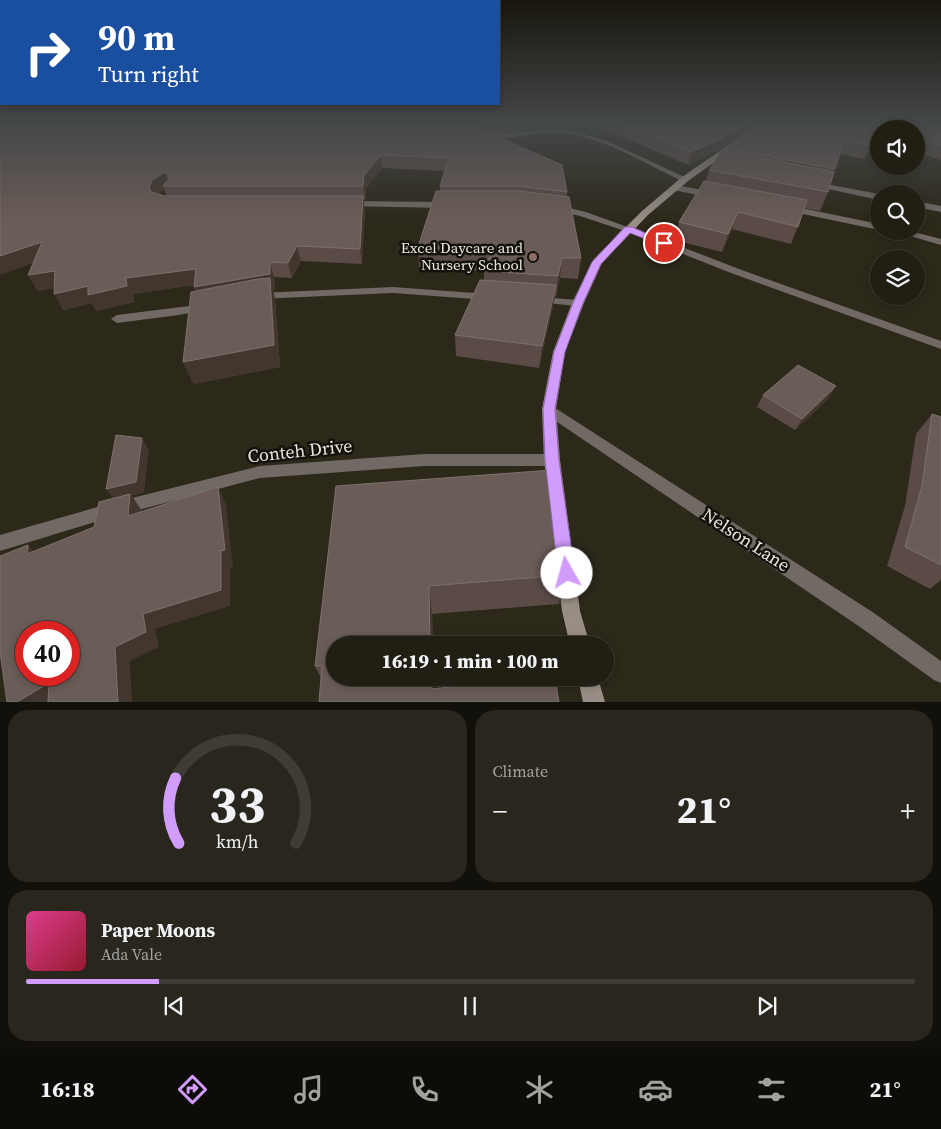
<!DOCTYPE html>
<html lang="en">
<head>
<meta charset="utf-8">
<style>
	:root { --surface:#211e14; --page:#29271d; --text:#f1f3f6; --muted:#a2a2a0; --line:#3e3c34; --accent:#d29cfd }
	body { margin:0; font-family:"Source Serif 4",serif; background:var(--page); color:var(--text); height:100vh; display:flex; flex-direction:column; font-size:19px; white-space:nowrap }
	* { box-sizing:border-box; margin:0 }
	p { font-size:16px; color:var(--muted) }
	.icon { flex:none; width:28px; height:28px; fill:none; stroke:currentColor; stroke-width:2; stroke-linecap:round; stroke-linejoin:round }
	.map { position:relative; height:702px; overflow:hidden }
	.drawer { display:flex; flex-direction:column; gap:8px; padding:8px; background:#12100b; flex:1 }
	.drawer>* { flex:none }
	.top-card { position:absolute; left:0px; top:0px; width:500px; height:105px; box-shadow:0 2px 8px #0003,0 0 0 1px var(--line); background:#1a4fa0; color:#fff; overflow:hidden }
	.controls { position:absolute; left:870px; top:120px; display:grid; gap:10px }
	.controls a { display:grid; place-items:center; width:55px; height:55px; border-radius:50%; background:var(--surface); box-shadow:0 2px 8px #0003,0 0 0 1px var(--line); font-size:25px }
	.speed { position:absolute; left:15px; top:621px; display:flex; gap:10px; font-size:25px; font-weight:700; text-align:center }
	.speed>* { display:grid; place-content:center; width:65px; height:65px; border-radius:50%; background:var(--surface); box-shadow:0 2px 8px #0003,0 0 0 1px var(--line); line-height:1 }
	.speed .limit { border:8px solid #d22; background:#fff; color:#111 }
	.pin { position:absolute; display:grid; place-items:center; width:42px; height:42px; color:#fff; margin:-21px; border:2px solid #fff; border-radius:50%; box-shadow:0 1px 5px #0007 }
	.me { position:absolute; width:55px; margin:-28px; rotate:353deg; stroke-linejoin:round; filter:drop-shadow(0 0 4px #0008) }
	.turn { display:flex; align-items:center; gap:18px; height:105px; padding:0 15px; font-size:22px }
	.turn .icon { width:65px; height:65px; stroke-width:2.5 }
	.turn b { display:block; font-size:35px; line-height:42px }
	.big { font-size:38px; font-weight:800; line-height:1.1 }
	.drawer .card { flex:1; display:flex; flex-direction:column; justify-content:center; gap:8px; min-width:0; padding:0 18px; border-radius:20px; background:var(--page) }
	.drawer .dial { align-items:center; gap:0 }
	.dial svg { height:130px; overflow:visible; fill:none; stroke:var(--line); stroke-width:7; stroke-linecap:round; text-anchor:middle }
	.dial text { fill:var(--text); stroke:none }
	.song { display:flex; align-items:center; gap:15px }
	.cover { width:60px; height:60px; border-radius:8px; background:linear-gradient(135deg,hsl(330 70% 55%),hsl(350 70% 35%)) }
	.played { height:5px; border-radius:2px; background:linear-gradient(90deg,var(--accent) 15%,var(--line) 15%) }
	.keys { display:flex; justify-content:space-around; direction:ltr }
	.heat { display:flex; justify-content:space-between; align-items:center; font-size:28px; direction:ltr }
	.drawer .tiles { flex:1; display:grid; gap:8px; grid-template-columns:1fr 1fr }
	.card:last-child { grid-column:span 2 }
	.trip { position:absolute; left:326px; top:636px; width:288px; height:50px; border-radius:25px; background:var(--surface); box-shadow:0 2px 8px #0003,0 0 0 1px var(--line); font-weight:800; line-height:50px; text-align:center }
	.dock { display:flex; height:80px; justify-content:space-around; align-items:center; background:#0d0c08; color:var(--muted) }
	.dock .icon { width:35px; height:35px }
	.dock .selected { color:var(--accent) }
	.dock b { font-size:22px; color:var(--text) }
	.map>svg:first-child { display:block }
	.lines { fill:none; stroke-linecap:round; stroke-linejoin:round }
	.lane { fill:#706964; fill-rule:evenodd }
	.street { fill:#706964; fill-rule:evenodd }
	.secondary { fill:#988e86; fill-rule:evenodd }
	.wall { fill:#5b4b47; fill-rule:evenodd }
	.shaded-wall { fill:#42362e }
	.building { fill:#6a5c57; stroke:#7e716c; fill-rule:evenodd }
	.route { fill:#d29cfd; stroke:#8865a4 }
	.education-dot { fill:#8d6e63; stroke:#13110b; stroke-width:2 }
	.labels { text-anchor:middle; stroke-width:5; stroke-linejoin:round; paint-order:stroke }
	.poi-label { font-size:15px; fill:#e9e7dd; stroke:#13110b; text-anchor:end }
	.near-street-label { font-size:18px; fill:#e9e7dd; stroke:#13110b }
</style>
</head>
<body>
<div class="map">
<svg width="941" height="702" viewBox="0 0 941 702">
	<rect width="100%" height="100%" fill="#2c281a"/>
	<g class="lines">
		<path class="lane" d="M628,226L739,269L941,341V349L731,273L625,231V227Z"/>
		<path class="street" d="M548,129L571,130L607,141L689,179L682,181C643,163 600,134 556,133C535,133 515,138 494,139H485L481,137L485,135Z
			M810,181L879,194V200L810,185Z
			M676,185L713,192L717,195L713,198L673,190V186Z
			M347,201L447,202L451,205L447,208L344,206L343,204Z
			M916,201L941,206V212L916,207Z
			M557,205L586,212L633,229L628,232L580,216L554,210L553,208Z
			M787,205L879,224V230L784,210V206Z
			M893,231H910L941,239V245Z
			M393,287L488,294L494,297L488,300L393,293L258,299L252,296L258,293Z
			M538,297L578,300L584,303L578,306L534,302L532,300L534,298Z
			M205,304L211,307L209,309L179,315L117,323L111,319L117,315Z
			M549,404L874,613L941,661V683L934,680L860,627L544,413L542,409L544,405Z
			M424,454H552L557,456L560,460L557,464L552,466H424L260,478L108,518L0,551V535L108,504L260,466Z"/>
		<path class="secondary" d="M727,146L734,148L688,181L648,215L602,263L584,303L565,352L556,409L560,460L580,611L590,645H570L562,611L544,460L542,409L553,352L572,303L593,260L642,211L682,177Z
			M578,678H598L605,702H583Z"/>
	</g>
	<path class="wall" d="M0,123H549L504,134H490L567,192V196L581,258L578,279L560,278L556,297L555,296L553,306L539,368L456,356L455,335L484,280V271L419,267L418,247L440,191V186L444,171L382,168L366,188L365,200H363L365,210L362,264L301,261L292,278L274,277L275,290H273L275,299L280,367L193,384L195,291L194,285L133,294L134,302L96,311L92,303L63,310L54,288L38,291L28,275L33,263ZM164,189L167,196L157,194Z
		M590,123H760L720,149L688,165Z
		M760,123H941V160L916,152V129H879V149L871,147L865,159L840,154L834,172L828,192L820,211L805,208L791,244L732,229L722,252L674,240L679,222L706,181L709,170L724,150V148Z
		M763,395L829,398L795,430L757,407Z
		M932,414L941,417V580L930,589L887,566L905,506L916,434Z
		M336,486L565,575L559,604L432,614L433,645H335V678H433V689L559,702L321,678L315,666Z"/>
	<path class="shaded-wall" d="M504,123H549L504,134Z
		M746,123H760L720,149L688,165L691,152Z
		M381,155L382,168L366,188L365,200L363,186L364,175Z
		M165,172L170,185L163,186L164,189L157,193L154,201L149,187L152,180Z
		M363,196L365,210L362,264L360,249Z
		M738,212L732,229L722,252L728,234Z
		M42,242L50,257L0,275V256Z
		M297,246L301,261L292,278L288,263Z
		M562,258L560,278L556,297L558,276Z
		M270,262L274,277L275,290H273L275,299L280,367L193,384L183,362L200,303L194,287Z
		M196,269L201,284L133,294L134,302L96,311L92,303L63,310L54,294L126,278Z
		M55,271L64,286L38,291L28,275Z
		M556,285L553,306L539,368L542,346Z
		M836,386L829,398L795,430L802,419Z
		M142,438L149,450L144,493L132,496L142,511L128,516L114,500L106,489Z
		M218,487L226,504L233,567L230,568V606L155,629L159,647L130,661L132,702H118L115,647L143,614Z
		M28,545L43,562L27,554Z
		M429,586L432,614L433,645H430Z
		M431,678H433L434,702L431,689Z
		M49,683L58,702H17Z"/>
	<path class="building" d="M0,123H446L478,128L562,165L567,192L518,186H440L449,158L381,155L364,175L363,186H163L171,176L165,172L152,180L149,187L151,192L165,196H363L360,249L297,246L288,263L270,262V274L194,287L196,269L126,278L127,286L88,295V286L54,294L55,271L28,275L42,242L0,256Z
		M620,123H746L724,137L691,152Z
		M761,123H921V124L941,127V145L916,138V129H879V135L875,134L871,146L844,141L835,169L724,148Z
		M722,150L834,172L828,192L709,170Z
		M704,181L807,200L798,227L738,212L728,234L679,222Z
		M436,191H518L569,197L581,258H562L558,276L484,271L492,251L418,247Z
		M270,278L274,345L183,362L191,292L258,279Z
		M480,280L556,285L542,346L455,335Z
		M798,365L836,386L802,419L763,395Z
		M932,414L941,417V565L905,547L922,486Z
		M116,435L142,438L136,482L106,489Z
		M552,470L565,575L429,586L430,645H335V678H431V689L535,678H555L559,702H319L322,666H315L336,486Z
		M218,487L225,550L221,551V590L143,614L146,632L115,647L118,702H48L49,683L17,702H7L0,652V556L28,545L27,554L94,527L99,502L130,494L128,516ZM26,632H69V675H26Z"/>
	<linearGradient id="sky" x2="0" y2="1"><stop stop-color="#18160e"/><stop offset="0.56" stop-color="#454849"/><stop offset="1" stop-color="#454849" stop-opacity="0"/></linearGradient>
	<rect width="941" height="221" fill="url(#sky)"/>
	<path class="route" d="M625,227H632L668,243L667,245H661L630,233L601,264L583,303L565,352L555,409L559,460L575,573L572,579L567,581L561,579L558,573L545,460L543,409L554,352L573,303L592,262Z"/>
	<circle class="education-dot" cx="533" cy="257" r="5"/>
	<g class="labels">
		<g class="poi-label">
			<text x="523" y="253">Excel Daycare and<tspan x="523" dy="17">Nursery School</tspan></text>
		</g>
		<g class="near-street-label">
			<text transform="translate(300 451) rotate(-6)" y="6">Conteh Drive</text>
			<text transform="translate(746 540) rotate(33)" y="6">Nelson Lane</text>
		</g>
	</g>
</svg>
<div class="controls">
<a><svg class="icon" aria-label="sound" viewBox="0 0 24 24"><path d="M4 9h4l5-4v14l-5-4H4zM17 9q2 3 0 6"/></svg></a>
<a><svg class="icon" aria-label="search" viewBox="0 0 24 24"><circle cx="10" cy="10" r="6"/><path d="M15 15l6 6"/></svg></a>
<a><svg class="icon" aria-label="layers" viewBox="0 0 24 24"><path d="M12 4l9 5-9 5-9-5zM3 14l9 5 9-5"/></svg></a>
</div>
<div class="speed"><div class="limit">40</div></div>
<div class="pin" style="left:664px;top:243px;background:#d93025"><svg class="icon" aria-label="arrive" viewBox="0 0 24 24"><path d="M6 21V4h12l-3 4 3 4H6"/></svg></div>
<svg class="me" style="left:567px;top:573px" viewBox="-20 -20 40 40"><circle r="19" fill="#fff"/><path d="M0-13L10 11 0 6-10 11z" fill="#d29cfd"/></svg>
<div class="trip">16:19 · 1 min · 100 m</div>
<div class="top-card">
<div class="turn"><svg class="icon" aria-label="right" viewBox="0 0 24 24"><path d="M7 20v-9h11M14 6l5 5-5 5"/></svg><div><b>90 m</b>Turn right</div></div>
</div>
</div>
<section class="drawer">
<div class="tiles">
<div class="card dial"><svg viewBox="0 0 100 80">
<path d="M14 69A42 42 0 1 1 86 69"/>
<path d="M14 69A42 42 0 0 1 12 29" stroke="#d29cfd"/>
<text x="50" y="56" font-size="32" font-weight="700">33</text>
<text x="50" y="72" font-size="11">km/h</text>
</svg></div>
<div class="card"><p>Climate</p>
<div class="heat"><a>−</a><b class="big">21°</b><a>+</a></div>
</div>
<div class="card">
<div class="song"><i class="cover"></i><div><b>Paper Moons</b><p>Ada Vale</p></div></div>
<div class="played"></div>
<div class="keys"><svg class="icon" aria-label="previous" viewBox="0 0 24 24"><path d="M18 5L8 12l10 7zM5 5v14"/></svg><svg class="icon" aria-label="pause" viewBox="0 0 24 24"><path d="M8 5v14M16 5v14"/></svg><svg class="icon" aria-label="next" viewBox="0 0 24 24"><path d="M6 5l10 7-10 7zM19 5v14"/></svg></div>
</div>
</div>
</section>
<nav class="dock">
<b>16:18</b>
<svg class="icon selected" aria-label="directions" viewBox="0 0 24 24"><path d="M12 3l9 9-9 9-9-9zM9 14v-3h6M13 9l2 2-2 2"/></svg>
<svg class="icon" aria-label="music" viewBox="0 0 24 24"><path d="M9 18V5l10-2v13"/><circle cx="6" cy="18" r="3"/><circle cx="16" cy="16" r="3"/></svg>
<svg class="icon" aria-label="phone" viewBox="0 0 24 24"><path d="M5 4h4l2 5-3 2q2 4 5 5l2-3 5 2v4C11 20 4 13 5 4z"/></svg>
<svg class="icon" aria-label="climate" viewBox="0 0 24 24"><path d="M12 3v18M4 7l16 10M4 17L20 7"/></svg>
<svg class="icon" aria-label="car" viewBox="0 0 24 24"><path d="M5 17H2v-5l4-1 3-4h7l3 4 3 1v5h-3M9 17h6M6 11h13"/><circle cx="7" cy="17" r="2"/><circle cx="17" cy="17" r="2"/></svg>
<svg class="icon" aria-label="filters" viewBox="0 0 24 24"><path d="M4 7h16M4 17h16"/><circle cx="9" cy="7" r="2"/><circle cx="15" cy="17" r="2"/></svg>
<b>21°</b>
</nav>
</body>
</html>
